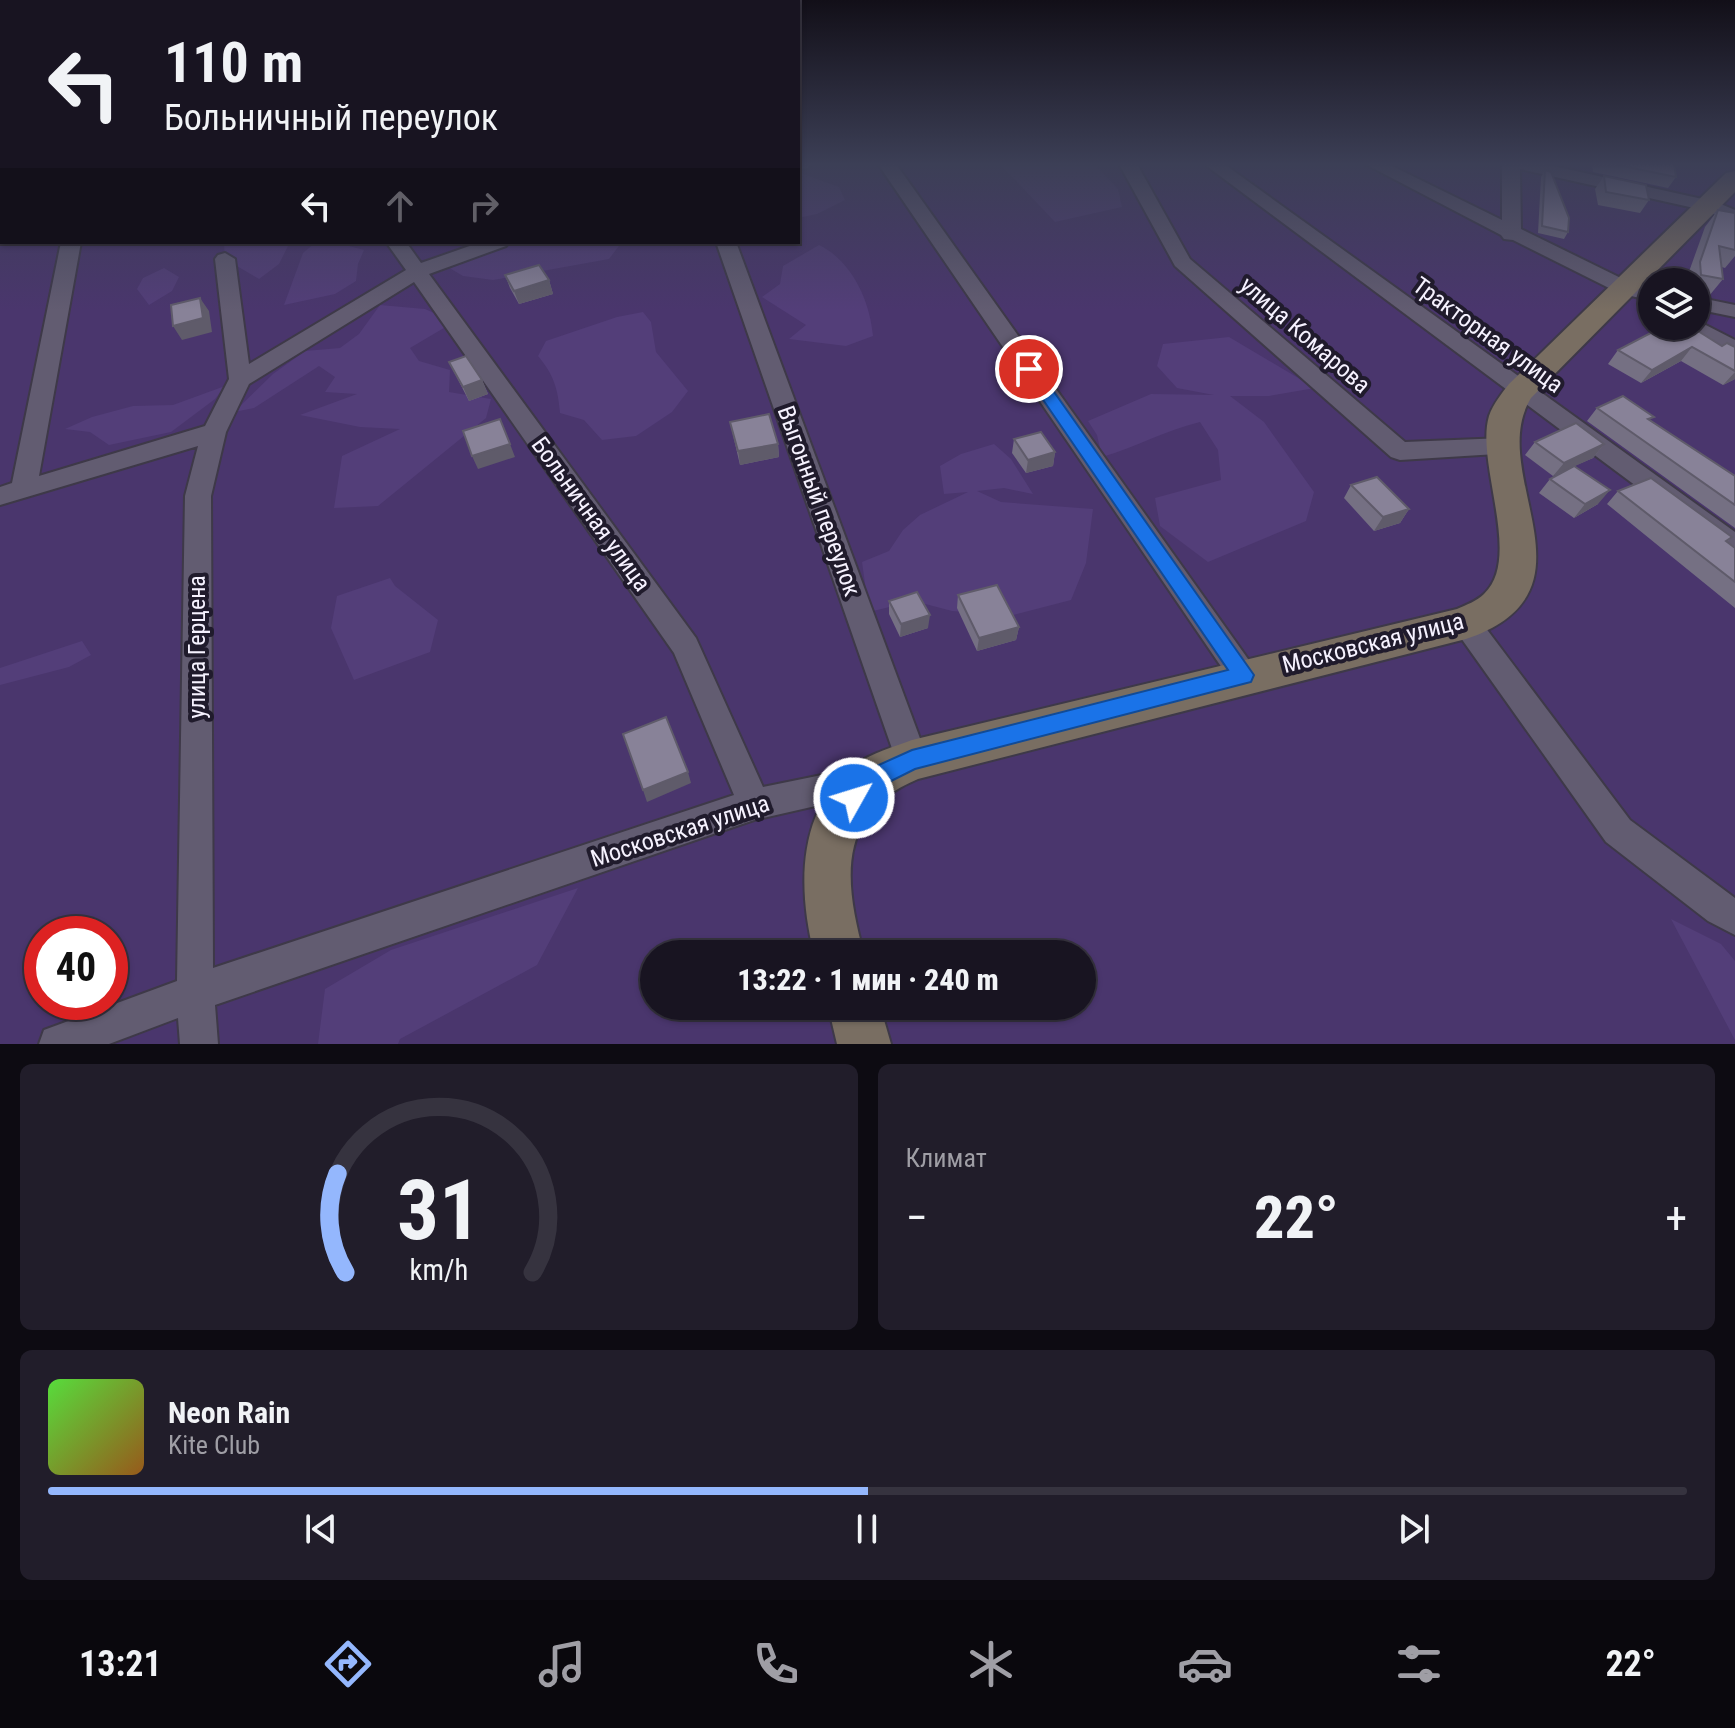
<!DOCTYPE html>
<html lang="ru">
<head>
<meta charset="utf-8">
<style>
	:root { --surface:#181421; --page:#211d2a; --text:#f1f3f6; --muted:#9f9ea5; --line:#36333f; --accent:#94b7fd }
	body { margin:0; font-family:"Roboto Condensed",sans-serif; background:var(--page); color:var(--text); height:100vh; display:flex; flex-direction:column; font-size:30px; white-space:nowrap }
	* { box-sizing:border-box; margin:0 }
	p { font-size:26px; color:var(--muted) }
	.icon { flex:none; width:44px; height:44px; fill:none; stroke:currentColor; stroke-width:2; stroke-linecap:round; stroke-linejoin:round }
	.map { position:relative; height:1044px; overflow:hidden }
	.sheet { display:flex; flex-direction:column; gap:20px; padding:20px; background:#0d0b12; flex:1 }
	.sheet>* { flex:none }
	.banner { position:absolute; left:0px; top:0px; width:800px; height:244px; box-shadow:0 2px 6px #0004,0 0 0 2px var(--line); background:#181421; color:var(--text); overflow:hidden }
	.tools { position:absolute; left:1638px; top:268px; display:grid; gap:16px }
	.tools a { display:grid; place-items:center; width:72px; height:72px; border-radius:50%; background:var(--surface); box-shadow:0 2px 6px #0004,0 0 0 2px var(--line); font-size:40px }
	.speed { position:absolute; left:24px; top:916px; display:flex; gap:16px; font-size:40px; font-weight:700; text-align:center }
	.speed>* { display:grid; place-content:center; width:104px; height:104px; border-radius:50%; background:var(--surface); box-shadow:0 2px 6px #0004,0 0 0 2px var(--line); line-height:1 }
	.speed .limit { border:12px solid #d22; background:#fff; color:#111 }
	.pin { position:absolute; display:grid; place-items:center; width:68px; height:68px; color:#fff; margin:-34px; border:4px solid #fff; border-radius:50%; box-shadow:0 2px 8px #0007 }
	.me { position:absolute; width:88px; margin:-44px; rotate:51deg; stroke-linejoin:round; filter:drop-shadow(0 0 6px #0008) }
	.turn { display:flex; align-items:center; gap:28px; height:168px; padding:0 32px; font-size:36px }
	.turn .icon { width:104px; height:104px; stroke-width:2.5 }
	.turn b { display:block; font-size:56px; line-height:68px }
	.lanes { display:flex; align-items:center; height:76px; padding:0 32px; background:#0003; justify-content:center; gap:40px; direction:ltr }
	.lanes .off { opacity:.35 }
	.big { font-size:60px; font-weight:800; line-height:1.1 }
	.sheet .tile { flex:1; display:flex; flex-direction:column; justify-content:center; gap:12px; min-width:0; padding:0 28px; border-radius:12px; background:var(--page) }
	.sheet .dial { align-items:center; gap:0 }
	.dial svg { height:208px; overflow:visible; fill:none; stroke:var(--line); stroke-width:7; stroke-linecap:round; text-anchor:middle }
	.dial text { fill:var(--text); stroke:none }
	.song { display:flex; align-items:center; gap:24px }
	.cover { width:96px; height:96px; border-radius:12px; background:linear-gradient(135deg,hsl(110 70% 55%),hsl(30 70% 35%)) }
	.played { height:8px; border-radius:4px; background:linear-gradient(90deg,var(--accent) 50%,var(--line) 50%) }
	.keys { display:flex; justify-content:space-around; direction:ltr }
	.heat { display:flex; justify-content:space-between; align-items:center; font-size:44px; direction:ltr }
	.sheet .tiles { flex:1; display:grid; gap:20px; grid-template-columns:1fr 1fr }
	.tile:last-child { grid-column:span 2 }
	.trip { position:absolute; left:640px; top:940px; width:456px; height:80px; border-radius:40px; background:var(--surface); box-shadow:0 2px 6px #0004,0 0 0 2px var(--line); font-weight:800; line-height:80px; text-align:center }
	.tab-bar { display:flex; height:128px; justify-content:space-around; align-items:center; background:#0a080d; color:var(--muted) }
	.tab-bar .icon { width:56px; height:56px }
	.tab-bar .on { color:var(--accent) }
	.tab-bar b { font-size:36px; color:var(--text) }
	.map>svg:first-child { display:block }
	.green { fill:#4a366d; fill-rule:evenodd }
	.forest { fill:#533e79 }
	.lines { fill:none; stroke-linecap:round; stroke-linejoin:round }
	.street-casing { stroke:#3e3948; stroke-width:4 }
	.secondary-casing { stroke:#3e3948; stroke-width:4 }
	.street { fill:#625c71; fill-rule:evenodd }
	.secondary { fill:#796e62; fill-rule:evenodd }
	.wall { fill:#757083 }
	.shaded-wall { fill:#5f5b6a }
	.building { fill:#888298; stroke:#5f5b6a; stroke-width:2 }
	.route { fill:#1a73e8; stroke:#114b97; stroke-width:2 }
	.labels { text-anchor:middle; stroke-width:8; stroke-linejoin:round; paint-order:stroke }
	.street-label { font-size:24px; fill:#f6f2ff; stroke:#201b2c }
</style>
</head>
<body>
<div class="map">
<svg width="1735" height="1044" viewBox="0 0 1735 1044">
	<rect width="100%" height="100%" fill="#201b2c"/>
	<path class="green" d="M0,164L2,242H798V164H1735V1044H0ZM1652,282H1696V326H1652ZM42,934H110V1002H42ZM654,954H1082V1006H654Z"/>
	<path class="forest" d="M1000,164H1094L1118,189L1122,207L1055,222Z
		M798,172L839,187L845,200L817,214L798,218Z
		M221,242H288L289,244L279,264L259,279L225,259L224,245Z
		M316,242L338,243L364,250L358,264L356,281L335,294L284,305L303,253Z
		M509,242H622L609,259L493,280L463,276L441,263Z
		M819,245C852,261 870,301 873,336L846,346L789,339L806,325L762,297L780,284L783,266Z
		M164,268L179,277L172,291L149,305L137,289L143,278Z
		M380,305L425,309L454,322L410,348L419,361L450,370L449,392L491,399L486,418L378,506L334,508L342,456L400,429L360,427L300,415L357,394L325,392L335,377L319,366L254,408L234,412L273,374L305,351L340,348L359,334Z
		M643,312L651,322L656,352L688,391L672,412L636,436L602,440L584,420L560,413C558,389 554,375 538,356L546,341L617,317Z
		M1229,337L1315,388L1269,396H1230L1264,422L1314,492L1306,521L1208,562L1160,526L1155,498L1221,480L1218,450L1200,422C1166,430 1136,447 1102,457L1097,435L1088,421L1151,394L1214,395L1177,388L1157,366L1163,344Z
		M225,386L215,399L171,432L109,445L90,432L65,429L92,417L133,406L173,405Z
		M994,444L1011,459L1033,494L1004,488L977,491L1001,502L1093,509L1086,563L1071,600L1013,615L952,611L914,601L869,612L862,562L889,551L903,530L920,515L968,492L944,494L940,466L961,454Z
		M390,578L395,586L438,620L430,652L354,680L331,628L337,596Z
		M82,641L91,655L69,667L0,685V668Z
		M578,888L537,965L400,1039L398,1044H318L325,989L391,950Z
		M1671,919L1721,944L1735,961V1040Z"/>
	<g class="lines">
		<defs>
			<path id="street" d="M798,164H811L808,168L798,169Z
				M878,164H896L1253,666L1258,675L1253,684L1243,688L1233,684Z
				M1119,164H1137L1190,259L1405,442L1504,438L1513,441L1516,447L1513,453L1400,460L1391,457L1175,266Z
				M1204,164H1224L1735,532V556L1726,553Z
				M1365,164H1388L1502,220V164H1544L1716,202L1735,210V222L1703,210L1520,169L1521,229L1633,284L1652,289V301L1619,293L1513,240L1504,239L1501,235Z
				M2,204V216L0,217V205Z
				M61,242H81L39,476L205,426L229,379L215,259L218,255L225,253L235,259L249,364L406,270L386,242H406L421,263L481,242H509L506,246L429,274L696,638L763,787L866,766L877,770L882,781L877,792L754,820L215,1005L218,1044H180L178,1018L109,1044H39L44,1030L177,981L185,496L198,446L0,505V487L12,483ZM414,282L674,653L734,795L213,968L211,496L226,432L249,384Z
				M716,242H736L928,760L923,770L912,775L901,770L896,760Z
				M1696,297L1735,305V317L1696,309Z
				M1696,320L1735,340V356L1685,331L1682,326H1696Z
				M1466,611L1476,615L1630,820L1735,898V935L1708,921L1606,842L1456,631L1452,623L1456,615Z"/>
			<path id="secondary" d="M1735,171V192L1531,398C1484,474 1607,591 1466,639L918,779C836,813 844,881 864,954H814C798,889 796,810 855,765C871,753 894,747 912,740L1457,609C1466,605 1477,601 1484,594C1523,558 1475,463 1489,416C1493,404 1502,393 1509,384L1726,173Z
				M828,1006H880L891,1044H837Z"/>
		</defs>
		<use href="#street" class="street-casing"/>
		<use href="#secondary" class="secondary-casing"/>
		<use href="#street" class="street"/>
		<use href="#secondary" class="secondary"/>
	</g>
	<path class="wall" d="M1592,164H1674L1676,177L1668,188L1593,172Z
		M1545,170L1568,232L1564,239L1538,233L1541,177Z
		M1604,176L1649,200L1640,213L1598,205L1595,189Z
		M1718,210L1735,213V256L1725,268L1722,267L1723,279L1709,296L1696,295V282H1686V280L1705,227Z
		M505,275L549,280L553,294L519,304L510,288Z
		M1722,346L1735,347V379L1723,385L1681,361L1641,383L1608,364L1618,350Z
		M449,362L482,380L488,394L469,401Z
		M1597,408L1650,420L1735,476V528L1587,421Z
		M730,422L778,444L779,457L740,465Z
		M1014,439L1055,452L1053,466L1026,473L1012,453Z
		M1535,442L1604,444L1593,458L1574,466L1598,504L1574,518L1539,493L1550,479L1569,469L1553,476L1525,455Z
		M1351,485L1409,509L1400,523L1374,531L1344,498Z
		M1618,491L1732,537L1727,542L1735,548V608L1607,504Z
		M958,595L1019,627L1016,640L977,651L957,608Z
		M889,601L928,628L900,637L889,614Z"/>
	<path class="shaded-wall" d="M549,280L553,294L519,304L514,291Z
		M200,298L209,311L212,332L182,340L173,326Z
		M1692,347L1681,361L1641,383L1652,370Z
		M1735,372V379L1723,385Z
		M482,380L488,394L469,401L463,387Z
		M510,444L515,457L478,469L472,456Z
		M778,444L779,457L740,465L738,451Z
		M1604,444L1593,458L1553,476L1564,463Z
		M1055,452L1053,466L1026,473L1028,460Z
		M1610,490L1598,504L1574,518L1585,504Z
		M1409,509L1400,523L1374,531L1383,517Z
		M930,615L928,628L900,637L901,624Z
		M1019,627L1016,640L977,651L979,638Z
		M688,772L691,783L647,802L643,790Z"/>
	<path class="building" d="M1613,164H1674L1676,177Z
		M1545,170L1551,172L1569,218L1568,232L1542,226Z
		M1604,176L1646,185L1649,200L1606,192Z
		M1718,210L1735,213V250L1719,246L1723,279L1701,275L1700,262Z
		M539,265L549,280L514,291L505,275Z
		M200,298L203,318L173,326L171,305Z
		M1664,326H1690L1722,346L1727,343L1735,347V371L1692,347L1652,370L1618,350Z
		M466,356L482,380L463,387L449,362Z
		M1623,396L1654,417L1648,419L1735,476V505L1597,408Z
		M769,414L778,444L738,451L730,422Z
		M500,419L510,444L472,456L463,431Z
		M1576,423L1604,444L1564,463L1535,442Z
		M1041,432L1055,452L1028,460L1014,439Z
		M1574,466L1610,490L1585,504L1550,479Z
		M1377,477L1409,509L1383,517L1351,485Z
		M1651,478L1732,537L1726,541L1735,548V582L1618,491Z
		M997,585L1019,627L979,638L958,595Z
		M917,592L930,615L901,624L889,601Z
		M666,717L688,772L643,790L623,734Z"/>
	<linearGradient id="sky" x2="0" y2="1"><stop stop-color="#120f18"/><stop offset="0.53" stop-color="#3c3f56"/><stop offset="1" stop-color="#3c3f56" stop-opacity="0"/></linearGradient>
	<rect width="1735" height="310" fill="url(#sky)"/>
	<path class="route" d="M1029,364L1035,365L1254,675L1251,682L1243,684L915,769L877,788L862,806L854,809L846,806L843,798L861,773L912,750L1228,670L1024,372V365Z"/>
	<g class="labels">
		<g class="street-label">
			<text transform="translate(1305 335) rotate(41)" y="8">улица Комарова</text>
			<text transform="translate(1488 335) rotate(36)" y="8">Тракторная улица</text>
			<text transform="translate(819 501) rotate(70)" y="8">Выгонный переулок</text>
			<text transform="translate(591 514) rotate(54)" y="8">Больничная улица</text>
			<text transform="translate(1373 643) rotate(-14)" y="8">Московская улица</text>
			<text transform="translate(197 647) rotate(-90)" y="8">улица Герцена</text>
			<text transform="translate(680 831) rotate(-18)" y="8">Московская улица</text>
		</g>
	</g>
</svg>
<div class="tools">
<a><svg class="icon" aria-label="layers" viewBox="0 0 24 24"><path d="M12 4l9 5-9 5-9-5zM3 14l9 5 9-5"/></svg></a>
</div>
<div class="speed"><div class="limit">40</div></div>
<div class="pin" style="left:1029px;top:369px;background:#d93025"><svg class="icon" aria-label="arrive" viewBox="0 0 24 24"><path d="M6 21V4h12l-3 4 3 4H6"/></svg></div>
<svg class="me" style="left:854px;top:798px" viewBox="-20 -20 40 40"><circle r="17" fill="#1a73e8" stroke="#fff" stroke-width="3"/><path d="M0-11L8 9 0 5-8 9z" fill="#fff"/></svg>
<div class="trip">13:22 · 1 мин · 240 m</div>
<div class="banner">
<div class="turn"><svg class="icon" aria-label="left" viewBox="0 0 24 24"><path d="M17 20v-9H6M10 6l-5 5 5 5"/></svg><div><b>110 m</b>Больничный переулок</div></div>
<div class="lanes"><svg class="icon" aria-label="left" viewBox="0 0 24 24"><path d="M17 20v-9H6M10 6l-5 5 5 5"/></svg><svg class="icon off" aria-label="ahead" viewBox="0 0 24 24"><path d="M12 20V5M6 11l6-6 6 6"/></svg><svg class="icon off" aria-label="right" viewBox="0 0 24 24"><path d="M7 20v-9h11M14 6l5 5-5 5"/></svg></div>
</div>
</div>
<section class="sheet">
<div class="tiles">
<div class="tile dial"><svg viewBox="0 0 100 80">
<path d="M14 69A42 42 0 1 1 86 69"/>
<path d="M14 69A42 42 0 0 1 11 31" stroke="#94b7fd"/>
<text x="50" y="56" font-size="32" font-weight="700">31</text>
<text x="50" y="72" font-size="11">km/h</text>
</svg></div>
<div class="tile"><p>Климат</p>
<div class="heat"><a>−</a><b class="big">22°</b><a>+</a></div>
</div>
<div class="tile">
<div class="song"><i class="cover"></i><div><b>Neon Rain</b><p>Kite Club</p></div></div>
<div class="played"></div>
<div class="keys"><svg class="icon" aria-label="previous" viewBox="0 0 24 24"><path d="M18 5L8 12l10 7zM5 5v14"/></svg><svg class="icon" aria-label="pause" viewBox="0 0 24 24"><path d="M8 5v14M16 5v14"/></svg><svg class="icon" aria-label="next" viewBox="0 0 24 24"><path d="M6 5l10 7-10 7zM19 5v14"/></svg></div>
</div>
</div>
</section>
<nav class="tab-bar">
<b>13:21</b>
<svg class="icon on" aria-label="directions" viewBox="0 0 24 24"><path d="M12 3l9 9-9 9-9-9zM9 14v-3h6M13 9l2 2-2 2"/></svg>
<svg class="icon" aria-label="music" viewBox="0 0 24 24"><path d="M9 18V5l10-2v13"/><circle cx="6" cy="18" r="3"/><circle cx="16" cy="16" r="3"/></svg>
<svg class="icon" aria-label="phone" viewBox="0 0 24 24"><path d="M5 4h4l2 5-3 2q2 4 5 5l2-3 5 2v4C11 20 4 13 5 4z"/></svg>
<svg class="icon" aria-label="climate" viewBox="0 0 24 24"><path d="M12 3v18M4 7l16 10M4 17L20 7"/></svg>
<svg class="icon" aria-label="car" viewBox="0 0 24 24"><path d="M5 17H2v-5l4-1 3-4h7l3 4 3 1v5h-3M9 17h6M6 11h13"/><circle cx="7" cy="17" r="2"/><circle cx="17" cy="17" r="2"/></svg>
<svg class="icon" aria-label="filters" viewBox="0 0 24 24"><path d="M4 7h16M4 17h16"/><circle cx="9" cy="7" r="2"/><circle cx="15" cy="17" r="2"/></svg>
<b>22°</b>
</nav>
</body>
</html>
